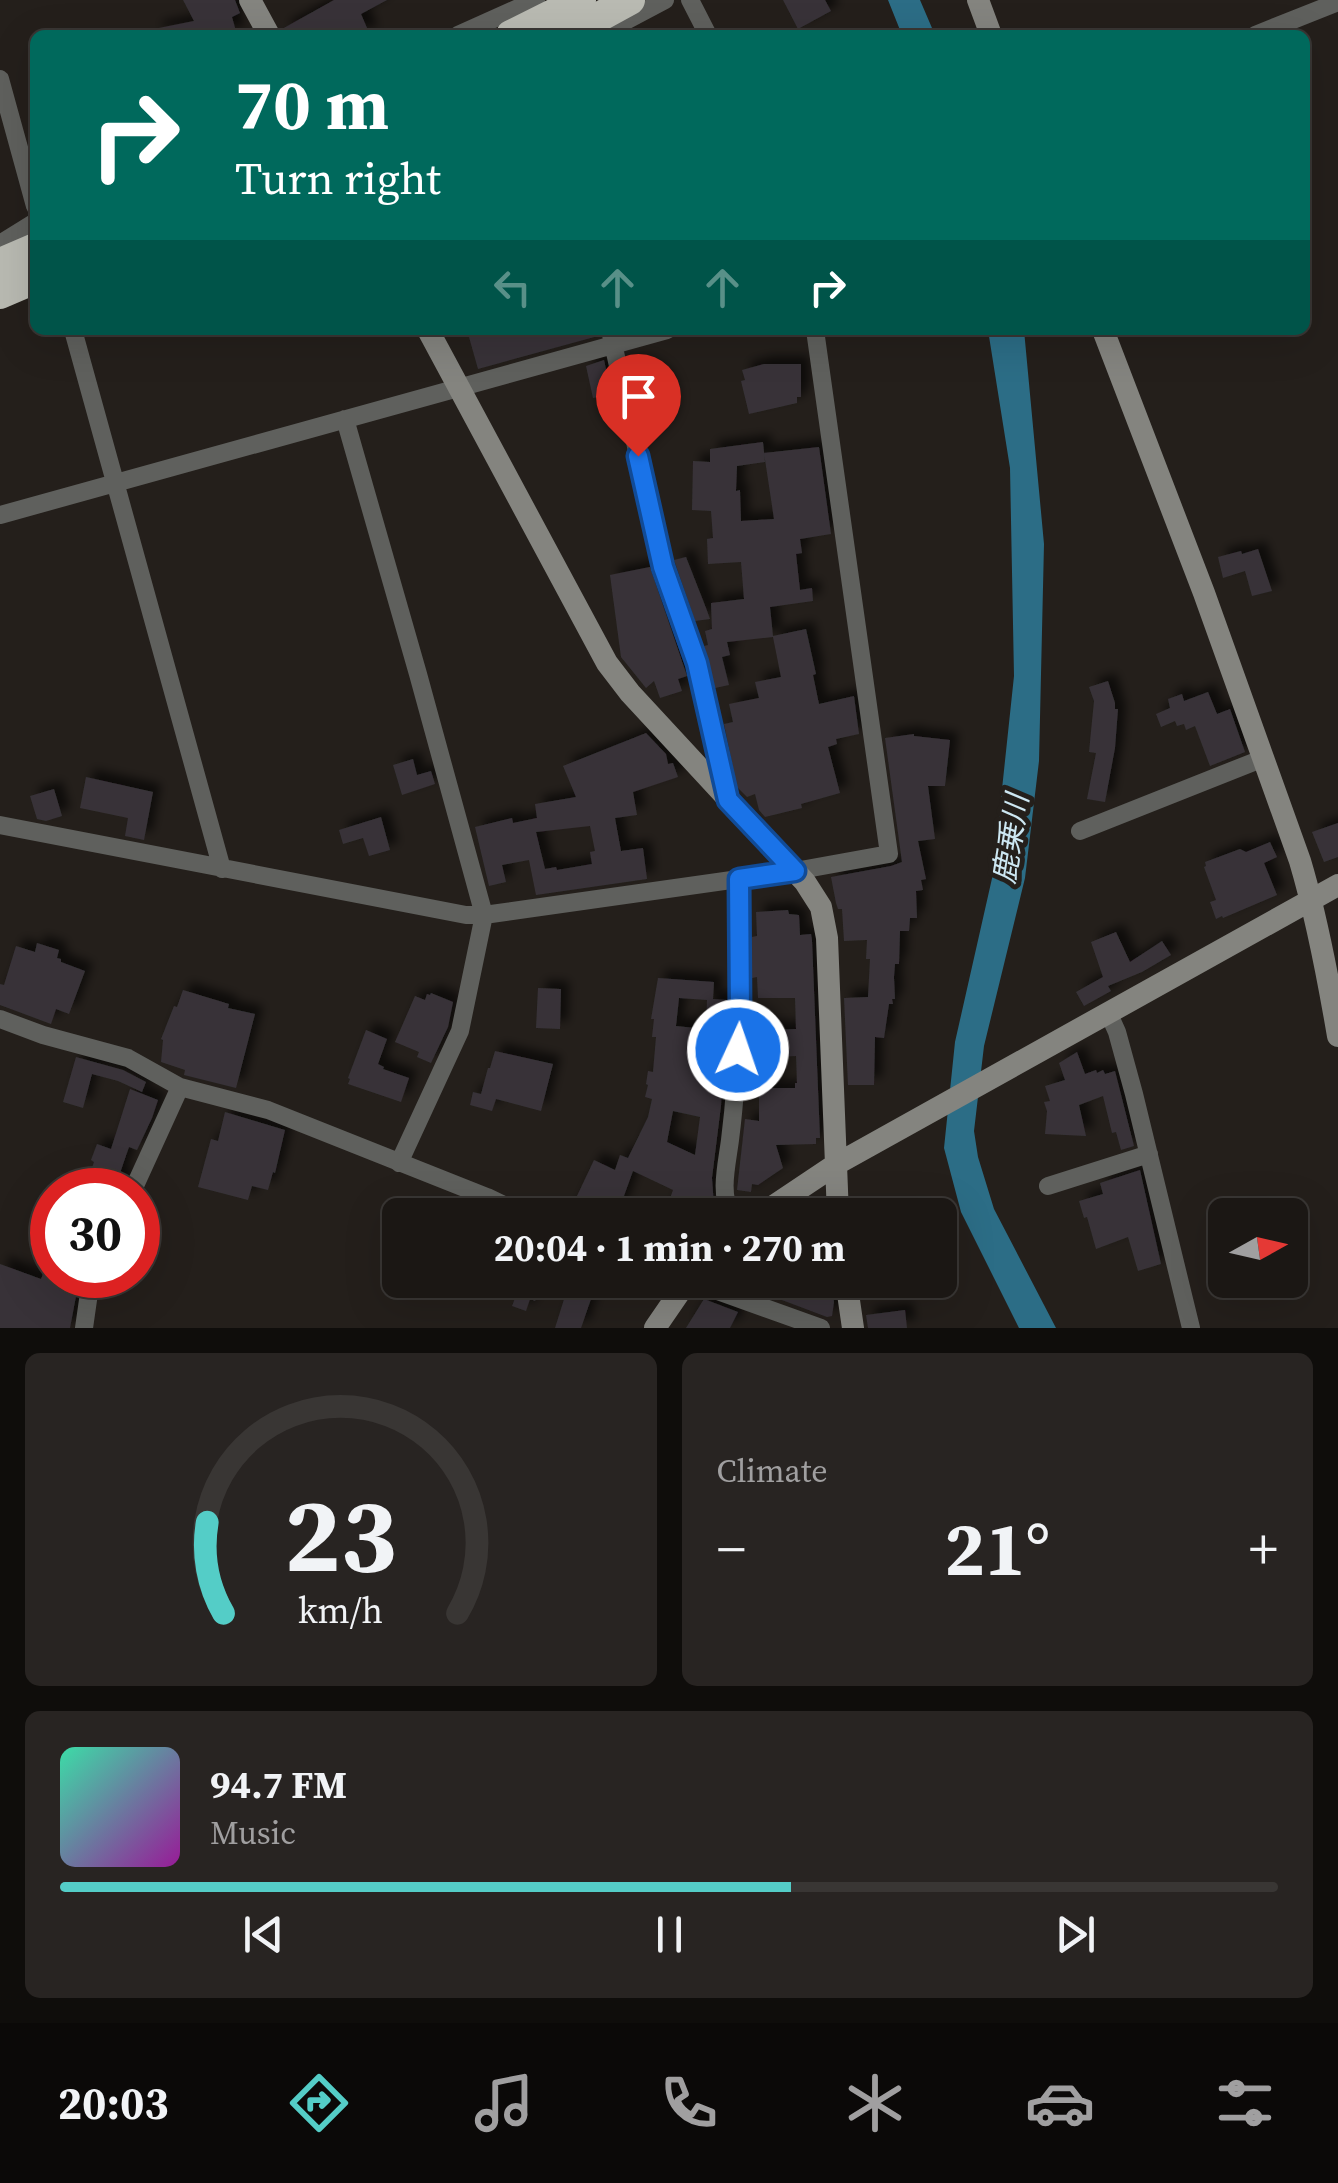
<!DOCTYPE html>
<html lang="en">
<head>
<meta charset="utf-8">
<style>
	:root { --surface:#1b1714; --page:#282422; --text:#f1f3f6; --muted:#a09fa0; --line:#393634; --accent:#54cdc7 }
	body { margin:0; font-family:"Source Serif 4","Noto Sans JP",serif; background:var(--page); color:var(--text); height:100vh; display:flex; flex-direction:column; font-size:38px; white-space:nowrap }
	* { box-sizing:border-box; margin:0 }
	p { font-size:32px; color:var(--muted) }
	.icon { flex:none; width:55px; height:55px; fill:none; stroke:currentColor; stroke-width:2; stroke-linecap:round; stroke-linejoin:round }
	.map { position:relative; height:1328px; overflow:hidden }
	.panel { display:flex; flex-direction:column; gap:25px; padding:25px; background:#0f0d0b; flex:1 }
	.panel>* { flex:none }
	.banner { position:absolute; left:30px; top:30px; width:1280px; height:305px; border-radius:15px; box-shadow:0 10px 40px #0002,0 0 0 2px var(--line); background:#00695c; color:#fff; overflow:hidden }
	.needle { width:65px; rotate:82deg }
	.tools { position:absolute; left:1208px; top:1198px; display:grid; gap:20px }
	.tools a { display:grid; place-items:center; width:100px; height:100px; border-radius:15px; background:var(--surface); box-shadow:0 10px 40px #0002,0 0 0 2px var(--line); font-size:50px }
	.speed { position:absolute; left:30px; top:1168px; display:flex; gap:20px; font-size:50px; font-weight:700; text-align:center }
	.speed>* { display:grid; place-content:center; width:130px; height:130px; border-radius:50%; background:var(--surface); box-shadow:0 10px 40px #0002,0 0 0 2px var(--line); line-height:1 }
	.speed .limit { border:15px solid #d22; background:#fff; color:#111 }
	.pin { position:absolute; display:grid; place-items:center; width:85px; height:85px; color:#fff; margin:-102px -42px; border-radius:50% 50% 50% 0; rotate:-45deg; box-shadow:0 0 10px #0007 }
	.pin .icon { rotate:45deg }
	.me { position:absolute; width:110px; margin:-55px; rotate:3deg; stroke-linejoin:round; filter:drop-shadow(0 0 8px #0008) }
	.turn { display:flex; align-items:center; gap:35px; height:210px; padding:0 40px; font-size:45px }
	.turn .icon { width:130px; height:130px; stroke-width:2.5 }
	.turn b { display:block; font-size:70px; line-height:85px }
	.lanes { display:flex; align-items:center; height:95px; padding:0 40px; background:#0003; justify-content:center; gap:50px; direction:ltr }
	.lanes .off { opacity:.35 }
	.big { font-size:75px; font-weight:700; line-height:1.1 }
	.panel .tile { flex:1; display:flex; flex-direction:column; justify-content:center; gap:15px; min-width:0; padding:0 35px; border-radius:15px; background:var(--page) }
	.panel .dial { align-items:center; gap:0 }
	.dial svg { height:260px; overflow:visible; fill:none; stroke:var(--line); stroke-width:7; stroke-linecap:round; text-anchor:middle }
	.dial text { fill:var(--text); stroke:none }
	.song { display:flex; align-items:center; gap:30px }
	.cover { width:120px; height:120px; border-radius:15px; background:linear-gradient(135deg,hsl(160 70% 55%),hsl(300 70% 35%)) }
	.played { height:10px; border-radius:5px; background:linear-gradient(90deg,var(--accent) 60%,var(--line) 60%) }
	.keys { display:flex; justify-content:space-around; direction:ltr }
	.heat { display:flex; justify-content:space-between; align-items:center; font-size:55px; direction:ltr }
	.panel .tiles { flex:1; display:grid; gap:25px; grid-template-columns:1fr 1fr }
	.tile:last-child { grid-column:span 2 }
	.trip { position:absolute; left:382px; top:1198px; width:575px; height:100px; border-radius:15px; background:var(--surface); box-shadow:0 10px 40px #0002,0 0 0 2px var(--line); font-weight:700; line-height:100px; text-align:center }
	.menu { display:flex; height:160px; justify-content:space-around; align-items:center; background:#0b0908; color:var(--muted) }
	.menu .icon { width:70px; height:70px }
	.menu .selected { color:var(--accent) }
	.menu b { font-size:45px; color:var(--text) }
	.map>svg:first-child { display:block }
	.water { fill:#2c6d86 }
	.building { fill:#373338; fill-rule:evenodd; filter:url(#shadow) }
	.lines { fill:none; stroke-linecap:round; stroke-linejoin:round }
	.street { stroke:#5f605d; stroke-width:18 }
	.secondary { stroke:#84847f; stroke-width:22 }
	.highway { stroke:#b9bab2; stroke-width:30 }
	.highway-bridge { stroke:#b9bab2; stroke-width:30 }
	.route-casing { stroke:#114b97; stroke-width:25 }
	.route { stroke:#1a73e8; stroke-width:18 }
	.labels { text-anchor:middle; stroke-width:10; stroke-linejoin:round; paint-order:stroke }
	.water-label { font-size:30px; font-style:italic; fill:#cde7f2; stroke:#241f1b }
</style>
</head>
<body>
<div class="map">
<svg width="1338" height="1328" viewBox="0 0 1338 1328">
	<defs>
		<filter id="shadow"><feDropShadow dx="8" dy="-8" stdDeviation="5" flood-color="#0009"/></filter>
	</defs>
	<rect width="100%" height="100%" fill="#241f1b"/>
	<path class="water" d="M888,0H920L935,35H902Z
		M988,330H1024L1044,544L1039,761L1025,878L984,1046L974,1131L978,1157L994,1209L1056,1328H1019L961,1212L944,1148L955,1042L993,874L1014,676L1010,468Z"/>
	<path class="building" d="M183,0H235L240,13L232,17L237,35H155L154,29L194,21Z
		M334,0H387L361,14L370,35H284L282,29Z
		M783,0H825L831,11L798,29Z
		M467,330H598V336L478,369Z
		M604,360L612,395L593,398L586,366Z
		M764,364H801V397H797V403L749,414L741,381L745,380L742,370Z
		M763,442L765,462L737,466L736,491L740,490L741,521L774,519L764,453L819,447L831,534L800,539L802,553L796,554L800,590L812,588L813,601L770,607L773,636L806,629L816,674L813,675L819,704L854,696L859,734L836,739L837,744L828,747L840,793L801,804L802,808L765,817L759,810L755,794L747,797L737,787L724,724L733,722L729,704L759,698L755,682L781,677L773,637L727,642L730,655L722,657L729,685L715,688L704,646L708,645L705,631L712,629L711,603L744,599L741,562L708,564L707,539L713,538L711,511L692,510L693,461L710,462V449Z
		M1258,549L1272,591L1252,596L1245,571L1223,578L1218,557L1241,551L1242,554Z
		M686,557L706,608L710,619L695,621L674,560Z
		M650,567L687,676L678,679L682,691L660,698L654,681L646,688L621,657L610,575Z
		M1108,681L1115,703V709H1118L1115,748L1105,802L1087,799L1096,753L1089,752L1094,701L1089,687Z
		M1208,692L1217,714L1230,709L1245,752L1210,766L1195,726L1186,730L1184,724L1177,726L1175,721L1161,727L1156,714L1170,708L1168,699L1182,694L1184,701Z
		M646,733L666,754L668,764L673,763L678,777L633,792L637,815L615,818L621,851L643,848L647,879L536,895L529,860L502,865L506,882L489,886L475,827L512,818L513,823L537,818L535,804L576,797L563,766ZM590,826L595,851L590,852L592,864L557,870L556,867L545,869L536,832Z
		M914,734V736L950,740L945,786H928L935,839L918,841L926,879L921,880L923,890L916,891L917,918H910L909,931H900L899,964H895L894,977L895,999H892L893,1004H889L884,1038L875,1037L874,1085H848L844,998L868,997L870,959H866L867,940L844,941L842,909H838L836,903L831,877L891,866L902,862L885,738Z
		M413,759L417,775L431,771L435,784L402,795L393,765Z
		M86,777L153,792L144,840L125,836L128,818L80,808Z
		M54,789L62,816L46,821L37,819L30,796Z
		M381,817L390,850L369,856L363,838L343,844L339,830Z
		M1338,823V857L1324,862L1312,832Z
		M1270,842L1277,857L1264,863L1277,895L1223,918L1222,916L1216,919L1210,902L1216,900L1204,867L1206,866L1205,862L1240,849L1246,852Z
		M788,910L789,914L799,915L800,935L811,934L812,940L820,1138H816V1144L776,1145L783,1168L758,1185L752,1184L751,1192L737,1190L745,1119L759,1121V1088H795V1083H797L796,1056L759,1058L758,1042L750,1043L751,1027H764V1030L796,1029L795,998H758L757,977L752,978V937L757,936L756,912Z
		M1116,932L1130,962L1162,941L1171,955L1142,972L1108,986L1111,991L1084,1006L1076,992L1103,977L1091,942Z
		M37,943L59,950L57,958L61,959V962L85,971L69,1014L56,1009L51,1024L0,1005V984L4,985L16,946L35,952Z
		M658,978L714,982L713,999L727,1000L721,1106L712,1178L714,1206L704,1203L700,1215H664L673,1190L633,1171L617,1215H568L594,1160L615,1170L620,1155L628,1158L648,1117L652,1099L645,1097L648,1085L646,1084L648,1071L653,1072L656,1037H652L654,1019H651ZM679,998L707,1000L706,1029L676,1026ZM673,1111L700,1117L695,1155L667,1142Z
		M538,988L561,989L560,1029L536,1028Z
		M183,990L229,1004L228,1008L255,1014L236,1088L184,1075L185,1070L161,1062L163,1040L161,1039L174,1006L177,1007Z
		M431,993L453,1002L448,1027L431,1063L417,1057L419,1052L395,1042L415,996L425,1000L427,994L430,995Z
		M366,1030L387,1039L378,1064L384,1067L383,1069L409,1078L401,1102L348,1084L350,1079L348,1078Z
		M495,1051L553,1064L541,1111L496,1099L492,1111L470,1105L473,1092L481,1094L488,1068H490Z
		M1077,1052L1085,1074L1096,1070L1097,1073L1103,1070L1105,1074L1115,1071L1134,1146L1121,1150L1116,1132L1112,1133L1103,1096L1079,1105L1086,1136L1045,1134L1047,1111L1044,1102L1050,1101L1045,1086L1065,1080L1059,1063Z
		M76,1057L123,1070L146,1082L142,1092L118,1081L92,1074L83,1108L63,1102Z
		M130,1089L158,1100L152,1118L137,1150L129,1147L119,1176L125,1178L121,1190H89L93,1181L88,1179L94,1162L91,1160L97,1144L111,1149Z
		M225,1112L285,1130L275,1173L273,1172L268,1190L252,1186L248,1200L198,1187L211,1139L218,1141Z
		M1140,1170L1161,1264L1138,1271L1128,1237L1096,1249L1087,1217L1084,1218L1079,1201L1103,1194L1100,1183Z
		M52,1252V1283L77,1291L70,1328H0V1264L41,1279Z
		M522,1280H578L572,1293L591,1299L581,1328H555L566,1293L542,1284L535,1301L530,1299L526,1311L512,1306Z
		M729,1280H831L834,1302L832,1316L827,1317Z
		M704,1299L738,1312L730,1328H686Z
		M905,1310L907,1328H868L866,1315Z"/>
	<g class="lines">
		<path class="street" d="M690,0L708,35
			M458,35L536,0
			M599,35L665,0
			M1255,35L1338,2
			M0,79L35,206
			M0,244L35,222
			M73,330L222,869
			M610,330L663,567L697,663L727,799
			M345,419L418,674L484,915L460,1031L399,1163
			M0,515L667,330
			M0,825L466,915H484L795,871L889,854L815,330
			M1080,831L1264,758
			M1108,1012L1117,1032L1134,1094L1191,1328
			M0,1019L43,1035L128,1058L180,1087L268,1110L487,1197L525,1215
			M1048,1186L1149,1154
			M133,1190L180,1087
			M731,1215C719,1193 727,1164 730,1140C741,1053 740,966 739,879
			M687,1280L821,1328
			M84,1328L90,1286L95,1275"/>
		<path class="secondary" d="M250,0L269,35
			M978,0L991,35
			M428,330L607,663L630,693L805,882L821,907L827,938L838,1215
			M1103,330L1204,593L1300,861C1317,918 1328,977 1338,1036
			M760,1215L835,1165L1338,885
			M846,1280L853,1328
			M655,1328L688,1280"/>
		<path class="highway" d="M566,35L630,0
			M0,263L35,248
			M0,294L35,279"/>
		<path class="highway-bridge" d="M511,35L581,0"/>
	</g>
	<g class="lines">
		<defs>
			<path id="route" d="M638,456L663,567L697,663L728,800L795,871L739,879L740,1014L738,1050"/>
		</defs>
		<use href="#route" class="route-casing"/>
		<use href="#route" class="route"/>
	</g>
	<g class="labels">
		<g class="water-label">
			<text transform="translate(1011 839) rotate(-81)" y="10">鹿乗川</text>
		</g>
	</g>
</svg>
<div class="tools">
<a><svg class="needle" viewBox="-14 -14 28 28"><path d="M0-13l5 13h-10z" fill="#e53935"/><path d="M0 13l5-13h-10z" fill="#a09fa0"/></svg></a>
</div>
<div class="speed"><div class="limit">30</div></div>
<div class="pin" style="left:638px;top:456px;background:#d93025"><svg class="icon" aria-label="arrive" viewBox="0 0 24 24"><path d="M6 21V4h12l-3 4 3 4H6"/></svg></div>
<svg class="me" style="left:738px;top:1050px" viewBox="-20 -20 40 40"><circle r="17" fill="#1a73e8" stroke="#fff" stroke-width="3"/><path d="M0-11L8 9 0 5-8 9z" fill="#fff"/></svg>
<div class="trip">20:04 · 1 min · 270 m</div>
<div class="banner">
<div class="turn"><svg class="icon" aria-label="right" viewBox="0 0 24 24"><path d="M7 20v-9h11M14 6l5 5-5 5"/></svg><div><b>70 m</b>Turn right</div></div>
<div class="lanes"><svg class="icon off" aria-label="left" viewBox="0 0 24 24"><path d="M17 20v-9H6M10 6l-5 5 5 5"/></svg><svg class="icon off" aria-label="ahead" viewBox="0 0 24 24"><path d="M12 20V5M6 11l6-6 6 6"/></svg><svg class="icon off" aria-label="ahead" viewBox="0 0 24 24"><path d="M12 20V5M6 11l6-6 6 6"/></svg><svg class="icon" aria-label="right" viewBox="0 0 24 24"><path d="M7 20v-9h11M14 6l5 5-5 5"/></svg></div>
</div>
</div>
<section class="panel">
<div class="tiles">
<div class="tile dial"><svg viewBox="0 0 100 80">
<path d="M14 69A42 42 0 1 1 86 69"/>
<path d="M14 69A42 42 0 0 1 9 41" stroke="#54cdc7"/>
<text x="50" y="56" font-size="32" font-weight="700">23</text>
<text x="50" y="72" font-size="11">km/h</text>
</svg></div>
<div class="tile"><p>Climate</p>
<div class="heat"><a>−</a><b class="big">21°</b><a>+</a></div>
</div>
<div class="tile">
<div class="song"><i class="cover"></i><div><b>94.7 FM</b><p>Music</p></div></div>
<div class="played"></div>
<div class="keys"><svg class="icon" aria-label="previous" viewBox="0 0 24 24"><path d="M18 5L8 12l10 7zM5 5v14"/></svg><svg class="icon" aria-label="pause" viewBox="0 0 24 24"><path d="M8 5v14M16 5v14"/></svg><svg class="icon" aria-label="next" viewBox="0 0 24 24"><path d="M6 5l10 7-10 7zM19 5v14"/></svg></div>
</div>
</div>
</section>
<nav class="menu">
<b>20:03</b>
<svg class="icon selected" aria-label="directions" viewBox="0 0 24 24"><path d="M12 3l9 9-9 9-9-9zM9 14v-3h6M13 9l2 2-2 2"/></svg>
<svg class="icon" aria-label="music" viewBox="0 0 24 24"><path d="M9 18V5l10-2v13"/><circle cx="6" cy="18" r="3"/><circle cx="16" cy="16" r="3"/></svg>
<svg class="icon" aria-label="phone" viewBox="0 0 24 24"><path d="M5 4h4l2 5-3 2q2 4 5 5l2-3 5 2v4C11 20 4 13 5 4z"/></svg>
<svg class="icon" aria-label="climate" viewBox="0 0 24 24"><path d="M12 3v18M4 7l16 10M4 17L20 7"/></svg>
<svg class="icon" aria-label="car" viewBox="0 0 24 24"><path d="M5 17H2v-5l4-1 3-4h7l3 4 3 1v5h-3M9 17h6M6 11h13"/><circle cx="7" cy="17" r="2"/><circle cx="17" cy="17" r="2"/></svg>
<svg class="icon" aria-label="filters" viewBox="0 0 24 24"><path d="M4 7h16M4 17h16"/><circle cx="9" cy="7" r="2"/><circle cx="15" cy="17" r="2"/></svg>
</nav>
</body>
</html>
